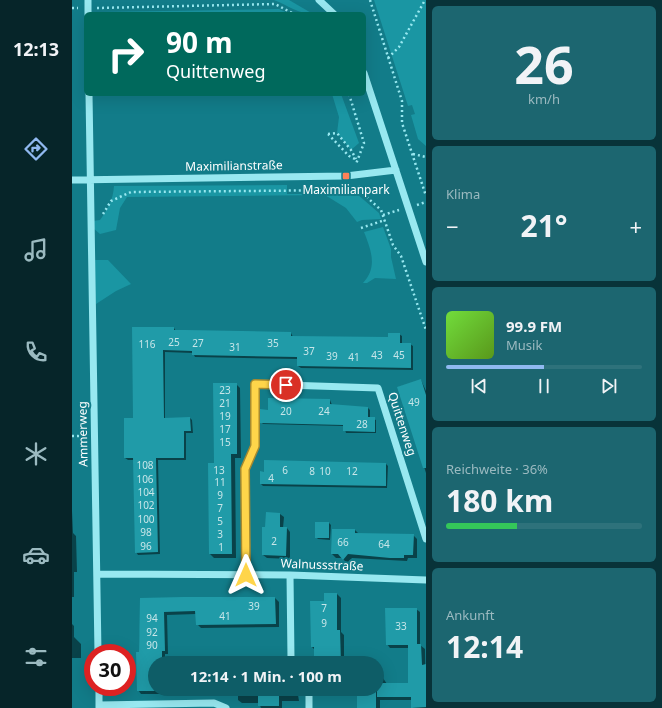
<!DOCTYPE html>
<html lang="de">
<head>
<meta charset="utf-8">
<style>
	:root { --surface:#0e5d67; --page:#1c6670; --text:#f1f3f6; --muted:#9bbac0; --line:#2e727b; --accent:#90b9f0 }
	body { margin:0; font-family:"Noto Sans",sans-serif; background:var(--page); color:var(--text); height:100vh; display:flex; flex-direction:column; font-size:15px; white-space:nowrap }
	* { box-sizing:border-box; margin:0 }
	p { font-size:13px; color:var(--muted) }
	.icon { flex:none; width:22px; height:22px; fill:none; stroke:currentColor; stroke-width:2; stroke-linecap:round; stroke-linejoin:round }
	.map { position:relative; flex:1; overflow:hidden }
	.details { display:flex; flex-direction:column; gap:6px; padding:6px; background:#083339; width:236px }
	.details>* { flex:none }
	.top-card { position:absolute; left:12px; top:12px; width:282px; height:84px; border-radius:6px; box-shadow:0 4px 16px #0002; background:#00695c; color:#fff; overflow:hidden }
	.speed { position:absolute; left:12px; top:644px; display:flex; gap:8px; font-size:20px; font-weight:700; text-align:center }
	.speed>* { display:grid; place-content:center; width:52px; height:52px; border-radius:50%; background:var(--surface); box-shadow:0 4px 16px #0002; line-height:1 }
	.speed .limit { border:6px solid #d22; background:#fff; color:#111 }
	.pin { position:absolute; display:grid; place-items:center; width:34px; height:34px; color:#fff; margin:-17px; border:2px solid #fff; border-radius:50%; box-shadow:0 1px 4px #0007 }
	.me { position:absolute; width:44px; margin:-22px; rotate:0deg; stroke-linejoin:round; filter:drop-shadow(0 0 3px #0008) }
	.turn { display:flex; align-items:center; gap:14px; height:84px; padding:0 16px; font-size:18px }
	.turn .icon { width:52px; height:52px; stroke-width:2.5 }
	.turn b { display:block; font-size:28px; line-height:34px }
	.big { font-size:30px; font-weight:700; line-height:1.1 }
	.details .widget { flex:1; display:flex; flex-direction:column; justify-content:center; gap:6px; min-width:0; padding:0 14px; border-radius:6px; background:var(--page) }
	.details .dial { align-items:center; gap:0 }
	.dial b { font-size:52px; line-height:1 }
	.song { display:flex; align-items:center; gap:12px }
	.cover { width:48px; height:48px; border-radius:6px; background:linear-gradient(135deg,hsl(100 70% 55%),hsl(90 70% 35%)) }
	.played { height:4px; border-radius:2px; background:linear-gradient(90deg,var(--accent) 50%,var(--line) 50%) }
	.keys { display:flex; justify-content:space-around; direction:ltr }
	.heat { display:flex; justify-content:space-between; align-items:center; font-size:22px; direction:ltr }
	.charge { height:6px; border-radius:3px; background:linear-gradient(90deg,#34c759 36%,var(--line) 0) }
	.trip { position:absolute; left:76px; top:656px; width:236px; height:40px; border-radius:20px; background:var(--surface); box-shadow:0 4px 16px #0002; font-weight:700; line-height:40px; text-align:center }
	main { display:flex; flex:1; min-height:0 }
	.tabs { display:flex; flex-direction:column; width:72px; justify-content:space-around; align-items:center; background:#062529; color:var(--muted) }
	.tabs .icon { width:28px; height:28px }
	.tabs .active { color:var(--accent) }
	.tabs b { font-size:18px; color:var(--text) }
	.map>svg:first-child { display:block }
	.green { fill:#1a96a3 }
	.shadow { fill:#0007 }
	.building { fill:#209ba8 }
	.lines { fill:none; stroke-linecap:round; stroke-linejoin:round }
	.path { stroke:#98e8f0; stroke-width:2.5; stroke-dasharray:2 3; stroke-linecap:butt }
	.minor { stroke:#98e8f0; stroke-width:7 }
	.route-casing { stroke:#a68a30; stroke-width:10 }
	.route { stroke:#ffd54a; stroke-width:7 }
	.poi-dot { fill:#ff8157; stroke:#127c89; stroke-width:1.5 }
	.labels { text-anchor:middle; stroke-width:4; stroke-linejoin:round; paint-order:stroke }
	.number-label { font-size:10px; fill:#c7e6e9 }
	.street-label { font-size:12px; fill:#fff; stroke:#127c89 }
	.poi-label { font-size:12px; fill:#fff; stroke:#127c89 }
</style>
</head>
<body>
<main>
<nav class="tabs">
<b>12:13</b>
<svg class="icon active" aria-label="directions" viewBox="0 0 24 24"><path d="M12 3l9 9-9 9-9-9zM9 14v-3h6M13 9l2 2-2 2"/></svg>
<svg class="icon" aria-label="music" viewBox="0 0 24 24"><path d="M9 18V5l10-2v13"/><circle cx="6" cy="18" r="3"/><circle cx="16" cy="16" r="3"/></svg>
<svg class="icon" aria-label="phone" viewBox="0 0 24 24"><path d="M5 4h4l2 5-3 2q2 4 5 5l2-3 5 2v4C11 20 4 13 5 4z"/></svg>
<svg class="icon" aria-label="climate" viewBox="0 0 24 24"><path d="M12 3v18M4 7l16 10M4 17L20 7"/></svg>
<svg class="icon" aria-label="car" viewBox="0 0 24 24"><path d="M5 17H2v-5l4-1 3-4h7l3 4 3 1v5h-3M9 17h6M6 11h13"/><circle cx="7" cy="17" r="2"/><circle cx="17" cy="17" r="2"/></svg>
<svg class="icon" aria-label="filters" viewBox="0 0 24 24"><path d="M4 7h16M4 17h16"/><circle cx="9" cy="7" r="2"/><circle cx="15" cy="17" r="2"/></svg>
</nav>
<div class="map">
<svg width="354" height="708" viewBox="0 0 354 708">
	<rect width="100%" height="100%" fill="#127c89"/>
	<path class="green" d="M202,0H217L241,14C227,14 215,5 202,0Z
		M302,0H354V146L346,139L339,115L343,114L340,105L336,106Z
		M207,9L218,14H29L30,12Z
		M260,94H269L287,143L279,150L265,133L267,117Z
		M215,185V194H285L307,213L309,219L290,220L285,222L274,208L253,195L55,197L48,208L44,230L28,234L21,228V221L28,220C36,209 41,200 42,186Z
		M311,227L319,249V257L324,279L303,278L295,283H291C306,267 299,250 292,232Z
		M19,260H36L59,284L44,291L24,304Z"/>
	<path class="shadow" d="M61,328H102L104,331L219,333L221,337L317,338L327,334L330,336V344H338L341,346V370L229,368L226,366V359L123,357L121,353L93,352V419L118,418L120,420L121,433H114V460H86L88,554L66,555L64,552L62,460H56L53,458L62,419Z
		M349,380L354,391V473L327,387Z
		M164,384L168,388L169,458H163L164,558H142L138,554L143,464Z
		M258,400L260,405L296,408L298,410V418L304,420V433H274L272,426L191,424L189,422L197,411Z
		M314,464L316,466L315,488L191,486L189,484Z
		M0,511L1,533L4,536L5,572H2V597H0Z
		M208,514L212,517L211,528H215L218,532V559L195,558L191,555L194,528Z
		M257,523L259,525L258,540L246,539L244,537Z
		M261,530H283L287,534L341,535L345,539V558H336L335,561L280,558L275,563L270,558H264L260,554Z
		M265,594L269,598V632L272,635V663H243V650L240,647L253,602Z
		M203,598L207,602V627L129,628L125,624L124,614L95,615L96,654H93V663H83V689H93L94,694H69L66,690L69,599Z
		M344,609L348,612V645L353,649L354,708H341L340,700H308V708H286V689H305V679L311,678L315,684H338L337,648H318L315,644Z
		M0,624L2,626V637L9,644V658H0Z
		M166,689H225L227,701H210V708H189L187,703H170L166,700Z"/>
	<path class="building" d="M60,327H102V330H114L219,332V336L316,337V333H328V343H339V368L225,366V357L120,355V351L91,350L92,418L118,417L119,431H112V458H84L86,552L63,553L61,458H52V418H61Z
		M349,379L354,395V468H351L325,387Z
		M141,383H165V454H159L160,554H137L136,463H142Z
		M196,398L258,399V404L296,407V417H303V432L271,431V425L188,423V409L196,410Z
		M192,460L314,463V486L188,484V471L192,472Z
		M194,512L208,513V527H215L214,556L190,555V527H193Z
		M243,522H257V538H243Z
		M260,529H283V533L342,534L341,555H332V558H318L276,554L271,560L266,554H259Z
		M252,593H265V630H268L269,663H242V647H239L238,601H252Z
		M111,597H203L204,624L124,625L123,611L92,612L93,651H90V663H83V691H65L64,652H67L68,598Z
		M313,608H345V644H349L350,665L354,664V707L339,708V697H305V683H336V645H314Z
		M186,689H207V706H186Z
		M285,689H304V708H285Z"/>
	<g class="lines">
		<path class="path" d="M298,0L330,101V123L354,196
			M0,8H6
			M25,8L203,4L222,14
			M316,58L327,47L353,0
			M277,94L292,143L284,164
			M256,134L265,133L279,150L284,159
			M256,134L277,156L283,159
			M341,154L354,157
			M287,185V190L309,210L321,245L329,256L354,330
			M345,205L354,202
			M31,214L39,201L59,192L287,190
			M311,215L327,210
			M289,228L313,220
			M0,436H11"/>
		<path class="minor" d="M16,0V14
			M247,0L262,14
			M292,73L354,262
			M17,94L26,653
			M0,180L274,176L324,170
			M25,574L218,575L354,580
			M174,575L173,469L183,446V384L306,388L354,539
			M218,575L219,659L221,663
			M27,687V708
			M234,689L237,695V708
			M27,705L142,703L154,708"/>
	</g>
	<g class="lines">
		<defs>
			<path id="route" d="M174,575L173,469L183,446V384L214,385"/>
		</defs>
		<use href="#route" class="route-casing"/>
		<use href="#route" class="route"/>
	</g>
	<rect class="poi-dot" x="270" y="172" width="8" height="8" rx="2"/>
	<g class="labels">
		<g class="number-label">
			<text x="102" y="346">25</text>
			<text x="126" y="347">27</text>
			<text x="201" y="347">35</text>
			<text x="75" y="348">116</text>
			<text x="163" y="351">31</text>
			<text x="237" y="355">37</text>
			<text x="305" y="359">43</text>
			<text x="327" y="359">45</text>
			<text x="260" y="360">39</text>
			<text x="282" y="361">41</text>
			<text x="153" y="394">23</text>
			<text x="342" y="406">49</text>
			<text x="153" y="407">21</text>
			<text x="214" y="415">20</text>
			<text x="252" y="415">24</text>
			<text x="153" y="420">19</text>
			<text x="290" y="428">28</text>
			<text x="153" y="433">17</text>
			<text x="153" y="446">15</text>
			<text x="73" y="469">108</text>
			<text x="147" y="474">13</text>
			<text x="213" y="474">6</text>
			<text x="240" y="475">8</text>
			<text x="253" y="475">10</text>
			<text x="280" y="475">12</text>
			<text x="199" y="482">4</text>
			<text x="73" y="483">106</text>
			<text x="148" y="486">11</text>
			<text x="74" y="496">104</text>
			<text x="148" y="499">9</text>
			<text x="74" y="509">102</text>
			<text x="148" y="512">7</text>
			<text x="74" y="523">100</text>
			<text x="148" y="525">5</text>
			<text x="74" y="536">98</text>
			<text x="148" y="538">3</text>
			<text x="202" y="545">2</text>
			<text x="271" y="546">66</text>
			<text x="312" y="548">64</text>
			<text x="74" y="550">96</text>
			<text x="149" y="551">1</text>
			<text x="182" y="610">39</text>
			<text x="252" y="612">7</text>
			<text x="153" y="620">41</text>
			<text x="80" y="622">94</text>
			<text x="252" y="627">9</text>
			<text x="329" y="630">33</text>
			<text x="80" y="636">92</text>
			<text x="80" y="649">90</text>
		</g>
		<g class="street-label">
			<text transform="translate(162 166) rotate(-1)" y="4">Maximilianstraße</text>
			<text transform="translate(330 424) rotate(72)" y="4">Quittenweg</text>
			<text transform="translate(11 434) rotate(-91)" y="4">Ammerweg</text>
			<text transform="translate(250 565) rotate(2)" y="4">Walnussstraße</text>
		</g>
		<g class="poi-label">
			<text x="274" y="194">Maximilianpark</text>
		</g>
	</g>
</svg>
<div class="speed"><div class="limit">30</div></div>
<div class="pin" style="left:214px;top:385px;background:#d93025"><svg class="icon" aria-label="arrive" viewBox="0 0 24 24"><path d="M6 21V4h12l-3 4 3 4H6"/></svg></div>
<svg class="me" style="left:174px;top:575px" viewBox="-20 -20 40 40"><path d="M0-17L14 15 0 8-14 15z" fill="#ffd54a" stroke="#fff" stroke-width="4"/></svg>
<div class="trip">12:14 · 1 Min. · 100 m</div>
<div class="top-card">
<div class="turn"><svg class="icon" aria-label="right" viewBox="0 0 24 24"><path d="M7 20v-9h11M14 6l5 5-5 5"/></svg><div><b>90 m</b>Quittenweg</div></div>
</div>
</div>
<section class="details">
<div class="widget dial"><b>26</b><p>km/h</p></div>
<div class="widget"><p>Klima</p>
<div class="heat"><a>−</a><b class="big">21°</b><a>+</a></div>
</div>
<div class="widget">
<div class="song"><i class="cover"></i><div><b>99.9 FM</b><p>Musik</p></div></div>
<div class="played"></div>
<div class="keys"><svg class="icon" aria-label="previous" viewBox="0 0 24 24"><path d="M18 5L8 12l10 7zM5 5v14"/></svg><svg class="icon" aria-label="pause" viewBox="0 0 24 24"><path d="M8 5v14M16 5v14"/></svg><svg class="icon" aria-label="next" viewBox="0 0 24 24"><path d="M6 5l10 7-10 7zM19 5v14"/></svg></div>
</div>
<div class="widget"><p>Reichweite · 36%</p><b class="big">180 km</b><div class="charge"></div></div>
<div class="widget"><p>Ankunft</p><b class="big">12:14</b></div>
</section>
</main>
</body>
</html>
